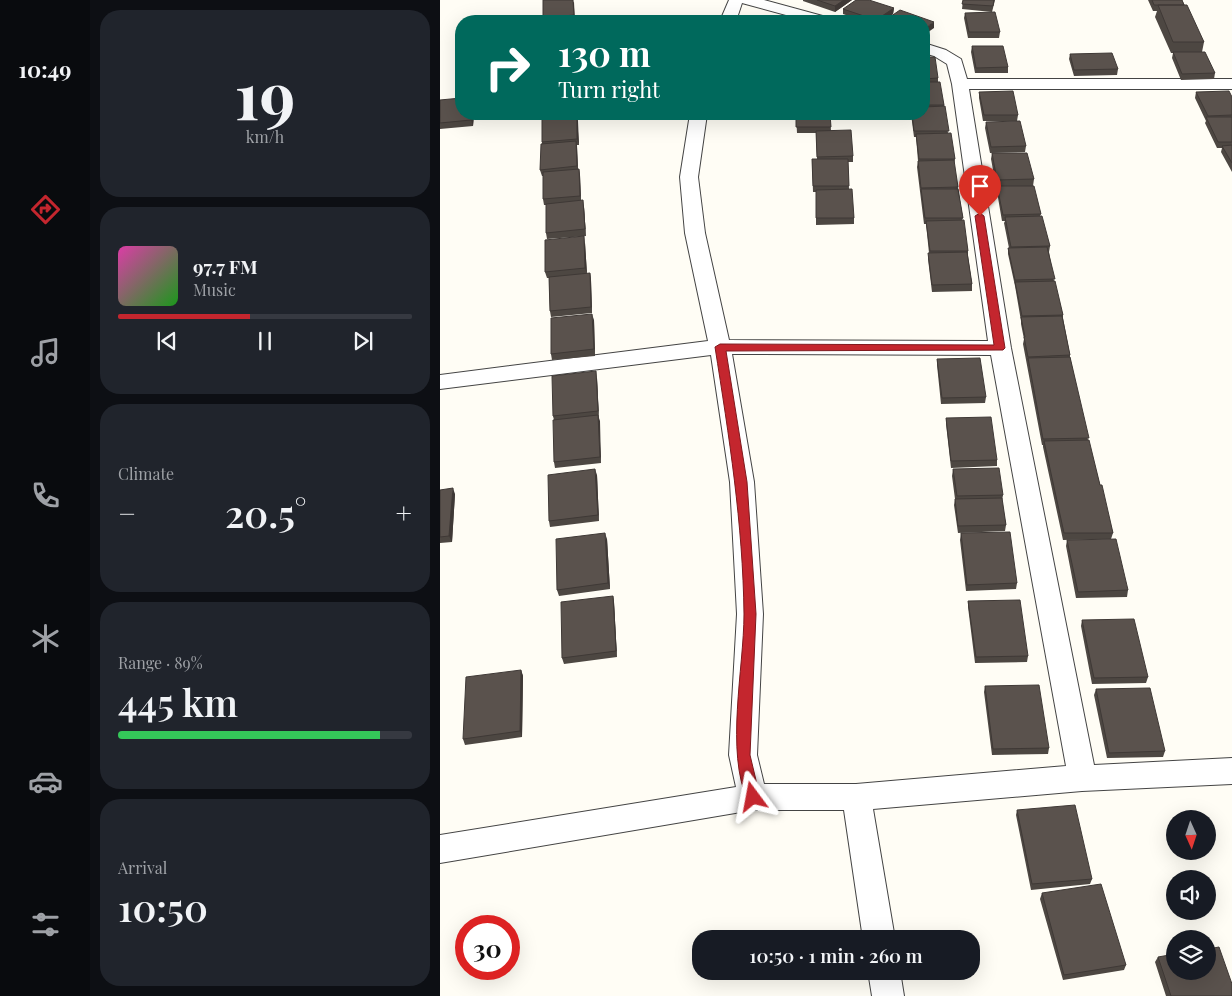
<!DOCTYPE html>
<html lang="en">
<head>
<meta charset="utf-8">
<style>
	:root { --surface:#171b24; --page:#20242c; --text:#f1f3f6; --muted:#9ea1a6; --line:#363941; --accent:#c4262e }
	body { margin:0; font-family:"Playfair Display",serif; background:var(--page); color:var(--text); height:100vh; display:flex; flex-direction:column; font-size:19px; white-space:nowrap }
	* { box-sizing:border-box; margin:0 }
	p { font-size:16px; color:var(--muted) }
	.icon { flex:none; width:28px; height:28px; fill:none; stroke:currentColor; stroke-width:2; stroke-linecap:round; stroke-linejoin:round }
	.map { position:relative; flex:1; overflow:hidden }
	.details { display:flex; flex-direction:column; gap:10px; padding:10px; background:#0d0f14; width:350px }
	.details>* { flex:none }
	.hud { position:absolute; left:15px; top:15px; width:475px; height:105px; border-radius:20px; box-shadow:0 5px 20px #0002; background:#00695c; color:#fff; overflow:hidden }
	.needle { width:32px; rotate:177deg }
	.buttons { position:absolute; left:726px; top:810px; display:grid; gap:10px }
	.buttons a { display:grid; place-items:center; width:50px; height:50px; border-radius:50%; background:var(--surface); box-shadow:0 5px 20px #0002; font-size:25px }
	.speed { position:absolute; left:15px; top:915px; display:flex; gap:10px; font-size:25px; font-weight:700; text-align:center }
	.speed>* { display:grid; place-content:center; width:65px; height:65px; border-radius:50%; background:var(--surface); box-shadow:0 5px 20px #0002; line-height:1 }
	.speed .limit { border:8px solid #d22; background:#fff; color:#111 }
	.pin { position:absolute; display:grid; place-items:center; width:42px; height:42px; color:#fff; margin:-51px -21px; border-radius:50% 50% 50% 0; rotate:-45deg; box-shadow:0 0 5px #0007 }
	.pin .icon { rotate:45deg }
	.me { position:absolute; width:55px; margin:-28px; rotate:347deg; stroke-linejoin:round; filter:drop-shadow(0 0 4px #0008) }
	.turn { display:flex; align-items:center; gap:18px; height:105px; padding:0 20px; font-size:22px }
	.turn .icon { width:65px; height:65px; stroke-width:2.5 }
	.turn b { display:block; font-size:35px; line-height:42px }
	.big { font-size:38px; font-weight:600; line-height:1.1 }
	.details .tile { flex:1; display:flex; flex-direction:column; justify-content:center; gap:8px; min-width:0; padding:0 18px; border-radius:20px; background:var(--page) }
	.details .dial { align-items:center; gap:0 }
	.dial b { font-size:65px; line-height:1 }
	.song { display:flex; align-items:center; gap:15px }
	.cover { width:60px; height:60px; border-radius:8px; background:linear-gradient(135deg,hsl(320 70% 55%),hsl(120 70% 35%)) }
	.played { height:5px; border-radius:2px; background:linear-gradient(90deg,var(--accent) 45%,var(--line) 45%) }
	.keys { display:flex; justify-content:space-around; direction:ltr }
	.heat { display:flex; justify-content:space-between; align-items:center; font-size:28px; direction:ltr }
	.charge { height:8px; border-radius:4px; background:linear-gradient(90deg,#34c759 89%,var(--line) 0) }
	.trip { position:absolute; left:252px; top:930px; width:288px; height:50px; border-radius:20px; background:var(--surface); box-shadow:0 5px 20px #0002; font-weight:600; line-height:50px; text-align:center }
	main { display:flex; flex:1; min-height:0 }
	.tabs { display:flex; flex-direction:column; width:90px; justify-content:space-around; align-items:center; background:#090b0e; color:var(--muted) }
	.tabs .icon { width:35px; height:35px }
	.tabs .active { color:var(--accent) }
	.tabs b { font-size:22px; color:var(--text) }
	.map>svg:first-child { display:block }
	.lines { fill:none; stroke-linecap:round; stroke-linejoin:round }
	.minor-casing { stroke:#444; stroke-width:2 }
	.minor { fill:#fff; fill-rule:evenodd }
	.wall { fill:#4d4742 }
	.shaded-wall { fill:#3f3936 }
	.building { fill:#5a524d; stroke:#3f3936 }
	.route { fill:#c4262e; stroke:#7f191e }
</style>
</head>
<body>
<main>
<nav class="tabs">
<b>10:49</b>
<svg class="icon active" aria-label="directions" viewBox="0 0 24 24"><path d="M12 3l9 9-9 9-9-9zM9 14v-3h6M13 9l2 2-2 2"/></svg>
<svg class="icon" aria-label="music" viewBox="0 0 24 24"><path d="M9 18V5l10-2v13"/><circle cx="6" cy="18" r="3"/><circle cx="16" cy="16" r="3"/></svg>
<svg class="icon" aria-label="phone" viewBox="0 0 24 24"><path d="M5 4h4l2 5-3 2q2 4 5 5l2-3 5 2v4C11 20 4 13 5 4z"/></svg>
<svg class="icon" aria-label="climate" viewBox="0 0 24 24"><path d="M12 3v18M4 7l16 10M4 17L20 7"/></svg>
<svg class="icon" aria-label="car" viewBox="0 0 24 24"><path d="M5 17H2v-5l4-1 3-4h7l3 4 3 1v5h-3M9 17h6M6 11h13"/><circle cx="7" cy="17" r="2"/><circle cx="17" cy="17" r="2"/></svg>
<svg class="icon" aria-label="filters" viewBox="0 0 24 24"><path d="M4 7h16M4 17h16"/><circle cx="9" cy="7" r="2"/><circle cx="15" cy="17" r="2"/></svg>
</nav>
<section class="details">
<div class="tile dial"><b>19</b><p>km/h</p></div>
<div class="tile">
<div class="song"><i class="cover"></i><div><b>97.7 FM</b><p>Music</p></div></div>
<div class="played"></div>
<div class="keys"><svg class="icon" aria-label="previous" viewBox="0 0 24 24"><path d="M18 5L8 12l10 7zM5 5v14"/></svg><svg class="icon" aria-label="pause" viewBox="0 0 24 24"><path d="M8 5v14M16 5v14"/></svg><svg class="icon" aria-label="next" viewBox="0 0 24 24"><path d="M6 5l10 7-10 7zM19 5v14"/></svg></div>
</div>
<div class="tile"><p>Climate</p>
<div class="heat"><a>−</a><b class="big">20.5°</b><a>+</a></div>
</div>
<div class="tile"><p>Range · 89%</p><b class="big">445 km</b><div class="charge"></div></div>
<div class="tile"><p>Arrival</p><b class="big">10:50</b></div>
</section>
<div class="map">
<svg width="792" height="996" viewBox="0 0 792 996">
	<rect width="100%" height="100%" fill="#fffdf5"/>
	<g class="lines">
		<defs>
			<path id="minor" d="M289,0H324L390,18L393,21H368L302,3L296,21H280Z
				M484,43L506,50L521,59L527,79H792V89H529L571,348L654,765L792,758V784L642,791L433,809L455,939H423L404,810H313L0,863V835L296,787L289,755L297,614L290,482L271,355L0,389V375L268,341L245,233L240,177L250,114H267L258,177L265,233L289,340L548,341L512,84L507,64L494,56L484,53ZM292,354L551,355L626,766L416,784H324L317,755L323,614L314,482Z
				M428,971H460L464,996H432Z"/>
		</defs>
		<use href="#minor" class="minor-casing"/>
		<use href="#minor" class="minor"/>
	</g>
	<path class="wall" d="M363,0H412L395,12L363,1Z
		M523,0H555L552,12L522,9Z
		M708,0H742L764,42L762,52L775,73L774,79L741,80L732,58L733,53H731L715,17L717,11H713Z
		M134,2L135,21H103V18Z
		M454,8L453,14L443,21H423L403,14V9Z
		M525,13L560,32L559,38H528L524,18Z
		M532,46L568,67V73H535L531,52Z
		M630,54L678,69L677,75L634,76L629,59Z
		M484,57L498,78V82L504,105L508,133L515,159L514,164L523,218L522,220L528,251V256L532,284V291L492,292L488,259L489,253L486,224H484L477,167L478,161L476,137H474L471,114H484Z
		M539,92L578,115L577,121H543L539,98Z
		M756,92L792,97V172L781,152L782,148H777L765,123L766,121L755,98Z
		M0,100L21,114H34L33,126L0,129Z
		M107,114H142V118H137L139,145H137L138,169H139L140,175L141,201L144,207L146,236L107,239L106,233V205H104L103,199V176H102L100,170L102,142L107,117Z
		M356,114H390L391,131L413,156V162H408L409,189L414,218V224L376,225V192H373L372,159H377L376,133H357Z
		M546,122L586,146L585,152L550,153L545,128Z
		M552,153L594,179L593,186L601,214L600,216L610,246L609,252L614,281L623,315V318L630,355V357L648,440L673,533L671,539L623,540L603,447V445H602L583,344L584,339L581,324V321L575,286L568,254V248H569L564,223L565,221H562L557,192V186H556L551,159Z
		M145,243L147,274L150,273L151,280L152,313L111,317L110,311L109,278H107L105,272Z
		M154,320L155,356L112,360L111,354Z
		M497,359L546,397L545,403L501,404L497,365Z
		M157,378L161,463L115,468L114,462V420L113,416Z
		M506,418L557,460V466L511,468L506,424Z
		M513,469L563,495L562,501L566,525L565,531L518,533L514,505L515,499L512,476Z
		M157,475L159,521L110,527L109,521Z
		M0,490L15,494L12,542L0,543Z
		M521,533L577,583L576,589L526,591L520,540Z
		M167,539L170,589L119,596L117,590Z
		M627,540L688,590L687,597L636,598L626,546Z
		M173,596L174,602L177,657L124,664L122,658Z
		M528,601L588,656L587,662L535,663L528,607Z
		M642,620L708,677L706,683L652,684L641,626Z
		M81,670L83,676L82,737L25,745L23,739Z
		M545,686L609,748L608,754L552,755L544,692Z
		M656,689L725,751L723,757L667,758L654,695Z
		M577,810L652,879L650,884L591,890L576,815Z
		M602,893L686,965L684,970L623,980L600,899Z
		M718,957L792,996H726L715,962Z"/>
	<path class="shaded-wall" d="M404,0H412L395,12V6Z
		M454,8L453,14L443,21H436V20Z
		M494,22V28L484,35V29Z
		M32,114H34L33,126L31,120Z
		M137,115L138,121L139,145L137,139Z
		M136,141L137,147L138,173L137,166Z
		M139,169L140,175L141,202L140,196Z
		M143,200L144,207L146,236L145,229Z
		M144,236L145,243L147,274L145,268Z
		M150,273L151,280L152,313L151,307Z
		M152,314L154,320L155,356L154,349Z
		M156,371L157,378L159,417L158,411Z
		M158,415L160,421L161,463L160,457Z
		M155,469L157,475L159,521L158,515Z
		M13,488L15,494L12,542L9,536Z
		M165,533L167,539L170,589L168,583Z
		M173,596L174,602L177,657L176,651Z
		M81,670L83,676L82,737L80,731Z"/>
	<path class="building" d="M103,0H133L134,15L103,18Z
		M377,0H404L395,6Z
		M416,0H429L454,8L436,20L403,9Z
		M523,0H554L553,6L522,4Z
		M712,0H742L744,5H714Z
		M718,5H747L764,42H733Z
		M460,10L494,22L484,29V21H444Z
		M555,12L560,32H529L525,13Z
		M532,46H563L568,67L536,68Z
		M733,52H765L775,73L742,74Z
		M672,53L678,69L634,70L630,54Z
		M484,57H495L498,78L484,79Z
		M484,82H500L504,105H484Z
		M573,91L578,115H544L539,92Z
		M789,91L792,97V115L768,116L756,92Z
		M21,98V114H32L31,120L0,123V100Z
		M505,106L509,131H474L472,114H484V107Z
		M356,114H390L391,127H356Z
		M137,115V139L102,142V118Z
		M766,117H792V142H778Z
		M580,121L586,146L551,147L546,122Z
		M411,130L413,156L377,157L376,131Z
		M511,133L515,159H479L476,134Z
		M136,141L137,166L100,170L101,144Z
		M792,145V163L782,146Z
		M552,153H587L594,179L557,180Z
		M372,159H408L409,186H373Z
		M514,160L518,187L481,188L478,161Z
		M139,169L140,196L103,199V172Z
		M557,186H594L601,214L563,215Z
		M412,189L414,218H376V190Z
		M481,189H518L523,218H485Z
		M143,200L145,229L106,233V204Z
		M602,216L610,246L571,247L565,217Z
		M524,220L528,251H490L486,221Z
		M144,236L145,268L105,272V240Z
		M607,247L615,279L575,280L568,248Z
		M527,252L532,284L492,285L488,253Z
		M150,273L151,307L110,311L109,277Z
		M615,281L623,315L582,316L575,282Z
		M152,314L154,349L111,354V318Z
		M622,316L630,355L588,357L584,337H585L581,317Z
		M630,357L649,438L603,439L588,358Z
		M540,358L546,397L502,398L497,359Z
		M156,371L158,411L113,416L112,376Z
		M158,415L160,457L114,462L113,420Z
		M551,417L557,460L511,461L506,418Z
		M649,440L660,485H662L673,533H624L604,441Z
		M559,468L563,495L517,496L513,469Z
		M155,469L158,515L109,521L108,475Z
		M13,488L9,536L0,537V490Z
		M562,498L566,525L518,526L515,499Z
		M570,532L577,583L527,585L521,533Z
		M165,533L168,583L117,590L116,539Z
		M676,539L688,590L638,592L627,540Z
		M173,596L176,651L122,658L121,602Z
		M580,600L588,656L536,657L528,601Z
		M694,619L708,677L654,678L642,620Z
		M81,670L80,731L23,739L26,677Z
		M599,685L609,748L553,749L545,686Z
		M710,688L725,751L669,753L656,689Z
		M635,805L652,879L592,884L577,810Z
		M661,884L686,965L624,975L602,893Z
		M779,947L792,984V996H731L718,957L735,954V971H768V949Z"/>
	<path class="route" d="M540,213L544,216L565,348L563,350L286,351L307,482L316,614L310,755L320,797L318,801L313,803L308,801C285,752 304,668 304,614C303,524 289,436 275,347L280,344L554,345L535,216Z"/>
</svg>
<div class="buttons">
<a><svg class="needle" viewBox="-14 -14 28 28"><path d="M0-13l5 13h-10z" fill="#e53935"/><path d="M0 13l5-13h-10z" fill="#9ea1a6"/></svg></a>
<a><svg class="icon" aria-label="sound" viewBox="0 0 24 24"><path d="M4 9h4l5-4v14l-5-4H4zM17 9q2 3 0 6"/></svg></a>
<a><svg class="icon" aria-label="layers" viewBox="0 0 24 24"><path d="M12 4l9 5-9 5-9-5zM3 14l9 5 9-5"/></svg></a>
</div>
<div class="speed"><div class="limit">30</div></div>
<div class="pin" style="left:540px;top:216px;background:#d93025"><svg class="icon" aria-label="arrive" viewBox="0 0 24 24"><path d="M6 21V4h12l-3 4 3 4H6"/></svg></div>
<svg class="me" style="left:313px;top:797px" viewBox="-20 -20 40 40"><path d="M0-17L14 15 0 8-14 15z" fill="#c4262e" stroke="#fff" stroke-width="4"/></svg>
<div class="trip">10:50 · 1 min · 260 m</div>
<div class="hud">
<div class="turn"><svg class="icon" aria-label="right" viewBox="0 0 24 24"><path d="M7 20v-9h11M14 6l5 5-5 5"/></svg><div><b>130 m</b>Turn right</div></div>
</div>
</div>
</main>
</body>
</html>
